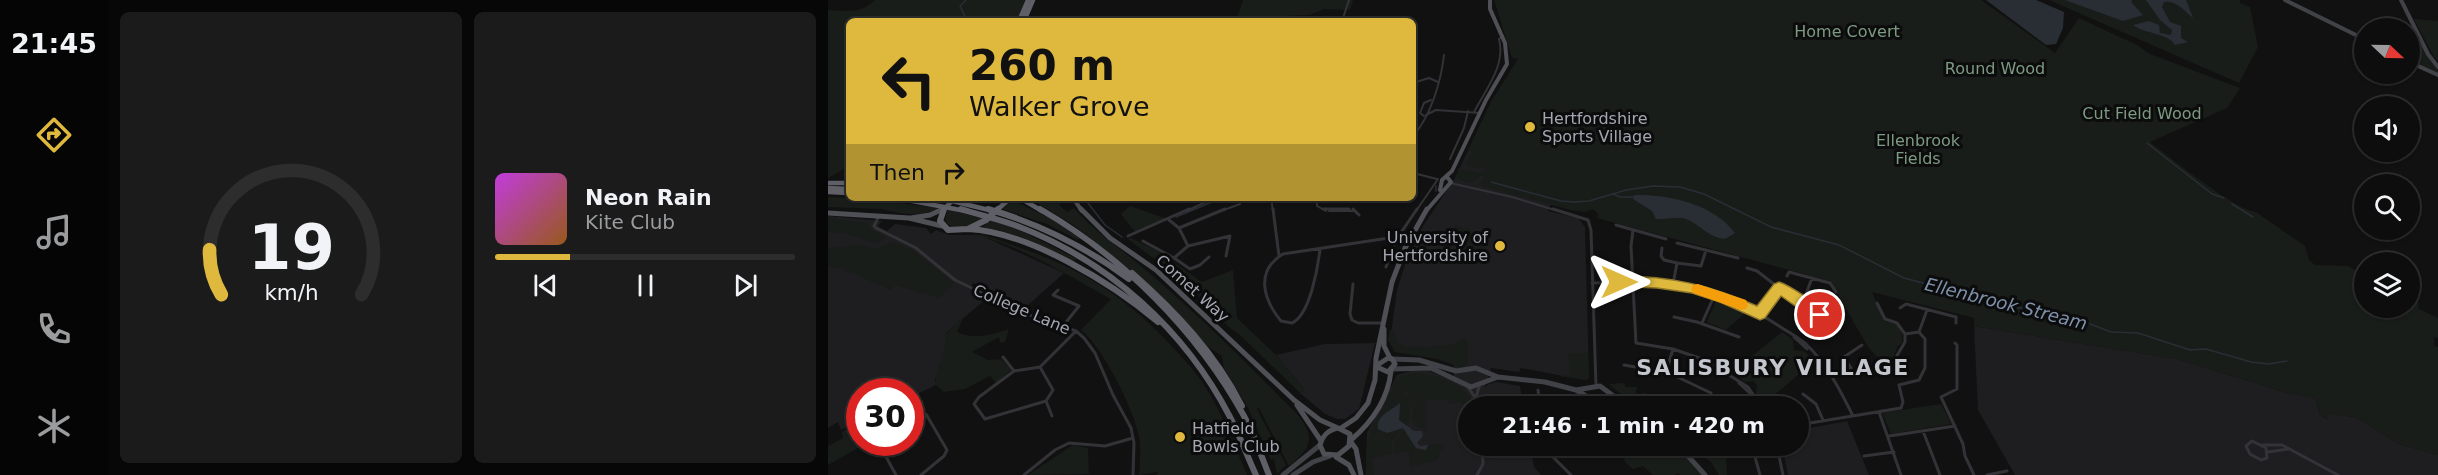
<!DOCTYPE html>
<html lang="en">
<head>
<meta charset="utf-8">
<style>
	:root { --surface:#0d0d0e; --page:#1b1b1c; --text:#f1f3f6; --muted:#9a9c9e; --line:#2d2d2e; --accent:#deb93e }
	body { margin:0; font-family:"DejaVu Sans",sans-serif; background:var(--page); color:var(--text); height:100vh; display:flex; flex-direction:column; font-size:22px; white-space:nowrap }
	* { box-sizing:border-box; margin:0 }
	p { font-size:20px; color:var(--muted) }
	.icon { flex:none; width:33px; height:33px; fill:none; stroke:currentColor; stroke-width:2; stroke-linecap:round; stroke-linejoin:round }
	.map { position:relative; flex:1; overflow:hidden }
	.sheet { display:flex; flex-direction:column; gap:12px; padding:12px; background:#070708; width:720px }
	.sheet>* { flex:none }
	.banner { position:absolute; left:18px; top:18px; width:570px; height:183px; border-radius:9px; box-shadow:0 2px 4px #0004,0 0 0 2px var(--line); background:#deb93e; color:#111; overflow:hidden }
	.needle { width:39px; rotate:112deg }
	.tools { position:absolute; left:1526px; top:18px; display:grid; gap:12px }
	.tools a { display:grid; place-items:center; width:66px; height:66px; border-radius:50%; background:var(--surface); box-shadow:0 2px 4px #0004,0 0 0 2px var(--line); font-size:30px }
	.speed { position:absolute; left:18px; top:378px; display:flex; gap:12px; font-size:30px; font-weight:700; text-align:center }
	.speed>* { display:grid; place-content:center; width:78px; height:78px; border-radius:50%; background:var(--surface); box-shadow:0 2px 4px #0004,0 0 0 2px var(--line); line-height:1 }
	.speed .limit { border:9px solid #d22; background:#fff; color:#111 }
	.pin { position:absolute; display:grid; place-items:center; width:51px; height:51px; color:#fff; margin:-26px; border:3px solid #fff; border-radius:50%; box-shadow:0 2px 6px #0007 }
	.me { position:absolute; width:66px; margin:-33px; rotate:90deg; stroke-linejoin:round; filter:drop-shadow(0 0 4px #0008) }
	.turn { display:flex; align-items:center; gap:21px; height:126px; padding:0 24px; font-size:27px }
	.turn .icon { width:78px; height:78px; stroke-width:2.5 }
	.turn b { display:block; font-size:42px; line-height:51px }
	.then { display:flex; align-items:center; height:57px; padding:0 24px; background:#0003; gap:12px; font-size:22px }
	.sheet .card { flex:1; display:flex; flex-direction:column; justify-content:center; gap:9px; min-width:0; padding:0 21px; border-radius:9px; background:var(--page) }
	.sheet .dial { align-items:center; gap:0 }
	.dial svg { height:156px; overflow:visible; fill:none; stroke:var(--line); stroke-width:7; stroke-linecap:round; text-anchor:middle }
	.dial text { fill:var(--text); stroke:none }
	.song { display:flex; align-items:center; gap:18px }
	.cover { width:72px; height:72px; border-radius:9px; background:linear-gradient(135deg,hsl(290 70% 55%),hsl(30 70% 35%)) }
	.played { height:6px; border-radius:3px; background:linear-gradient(90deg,var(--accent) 25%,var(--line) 25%) }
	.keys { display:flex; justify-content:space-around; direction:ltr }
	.sheet .tiles { flex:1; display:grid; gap:12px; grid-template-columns:repeat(2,1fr) }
	.trip { position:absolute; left:630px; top:396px; width:351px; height:60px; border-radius:30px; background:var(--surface); box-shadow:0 2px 4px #0004,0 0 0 2px var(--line); font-weight:700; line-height:60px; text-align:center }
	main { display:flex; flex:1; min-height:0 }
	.dock { display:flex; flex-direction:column; width:108px; justify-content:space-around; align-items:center; background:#050506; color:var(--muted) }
	.dock .icon { width:42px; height:42px }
	.dock .on { color:var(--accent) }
	.dock b { font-size:27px; color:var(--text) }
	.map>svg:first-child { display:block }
	.built { fill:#1e1d1f }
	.green { fill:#181d19 }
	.water { fill:#292e35 }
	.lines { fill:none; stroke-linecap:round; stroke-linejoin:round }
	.stream { stroke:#292e35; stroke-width:1.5 }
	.street-far1 { stroke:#333337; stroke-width:2 }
	.street { stroke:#333337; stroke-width:3 }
	.secondary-far1 { stroke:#414247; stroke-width:4 }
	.secondary { stroke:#414247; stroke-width:5 }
	.primary-far1 { stroke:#4f5056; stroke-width:4 }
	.primary { stroke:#4f5056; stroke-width:5 }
	.highway-far1 { stroke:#5f6067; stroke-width:4.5 }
	.highway { stroke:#5f6067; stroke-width:6 }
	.highway-bridge-far1 { stroke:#5f6067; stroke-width:4.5 }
	.highway-bridge { stroke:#5f6067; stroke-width:6 }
	.route { fill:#deb93e; stroke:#907828; stroke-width:1.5 }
	.slow { fill:#f59e0b }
	.poi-dot { fill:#deb93e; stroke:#0c0c0d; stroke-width:2 }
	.labels { text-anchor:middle; stroke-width:6; stroke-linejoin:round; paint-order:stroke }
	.park-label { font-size:16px; fill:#7d9b82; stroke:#0c0c0d }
	.poi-label { font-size:16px; fill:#a4a7b2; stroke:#0c0c0d; text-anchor:start }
	.street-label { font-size:16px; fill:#a4a7b2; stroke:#0c0c0d }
	.water-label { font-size:18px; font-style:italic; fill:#7e91aa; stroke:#0c0c0d }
	.district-label { font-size:22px; font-weight:bold; letter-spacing:1.5px; fill:#c4c6ce; stroke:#0c0c0d }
</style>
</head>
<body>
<main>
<nav class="dock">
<b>21:45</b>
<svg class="icon on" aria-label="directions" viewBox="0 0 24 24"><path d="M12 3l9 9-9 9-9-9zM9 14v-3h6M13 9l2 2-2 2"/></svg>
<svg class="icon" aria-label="music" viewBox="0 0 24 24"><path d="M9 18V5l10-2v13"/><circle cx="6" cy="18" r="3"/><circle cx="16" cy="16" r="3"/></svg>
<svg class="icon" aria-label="phone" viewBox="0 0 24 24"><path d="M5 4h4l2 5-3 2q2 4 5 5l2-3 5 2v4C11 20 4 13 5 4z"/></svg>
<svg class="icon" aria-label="climate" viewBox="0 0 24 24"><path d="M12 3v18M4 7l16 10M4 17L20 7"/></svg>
</nav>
<section class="sheet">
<div class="tiles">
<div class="card dial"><svg viewBox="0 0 100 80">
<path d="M14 69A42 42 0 1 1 86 69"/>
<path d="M14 69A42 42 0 0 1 8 46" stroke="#deb93e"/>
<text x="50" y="56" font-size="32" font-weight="700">19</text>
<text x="50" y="72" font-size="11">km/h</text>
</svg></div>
<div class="card">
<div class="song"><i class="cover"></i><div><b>Neon Rain</b><p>Kite Club</p></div></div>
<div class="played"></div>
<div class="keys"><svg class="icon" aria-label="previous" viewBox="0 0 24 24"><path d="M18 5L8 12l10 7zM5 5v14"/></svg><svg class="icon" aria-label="pause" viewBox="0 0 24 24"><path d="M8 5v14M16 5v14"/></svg><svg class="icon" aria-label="next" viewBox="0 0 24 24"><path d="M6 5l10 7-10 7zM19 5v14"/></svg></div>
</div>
</div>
</section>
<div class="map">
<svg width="1610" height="475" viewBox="0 0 1610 475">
	<rect width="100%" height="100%" fill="#111112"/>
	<path class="built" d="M673,89L727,192L720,211L750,218L757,227L761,378L757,380L693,368L691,372L663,368L657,388L660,384L669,382L692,386L694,400L697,406H640V446H702L706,467L713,475H538L539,433L569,375L583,371H601L626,381V365L607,357L570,351L562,341L569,290L579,258L595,226L627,178L664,100Z
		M0,216L54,221L50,226L59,231L67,224L98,228L103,234L108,230L122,235H152L236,273L198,307L145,283L143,286L148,291L159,298L118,333V351L107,380L108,385L83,397L82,392H32L31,421L13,430L10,422L0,428Z
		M1146,326L1349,359L1460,393L1487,398L1492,415L1499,419L1501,413L1529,418L1571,444L1610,455V475H1187L1150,410Z
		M547,343L531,409L517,419H509L497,414L472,393L476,389L448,355L497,344Z
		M1019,421L1041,475H960L954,446H970L971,430Z"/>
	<path class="green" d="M47,0H197L189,21H21V166L0,178V10C17,11 34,14 47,0Z
		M415,0H525L522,10L496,9L482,15L459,16L460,21H408Z
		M666,0H1153L1227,53L1251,18L1309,45L1322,54L1412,88L1399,108L1322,142C1343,158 1407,210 1428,212L1477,246L1481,260L1487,265L1520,266L1536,275V308H1581V296L1590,299L1591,309L1610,318V338L1606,337V346L1610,347V455L1571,444L1529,418L1501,413L1500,419L1492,415L1487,398L1460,393L1349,359L1146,326V318L1044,292L1056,321L1070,325L1074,334V343L1069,347L1065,359L1054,362L1040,347L1002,281L769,218L770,214L765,209L757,212L742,210L651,185L657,177L652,176L643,183L629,179L630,168L653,174L664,157L654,169L637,165L645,152L640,150L664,100L690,59L684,58Z
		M1221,0H1412V3L1422,7L1430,47L1411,83Z
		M1586,19L1610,21V61L1606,57Z
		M1581,43L1594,45L1601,58L1610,69V74L1581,61Z
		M0,197L41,199L110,208C92,218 72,214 54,209L0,207Z
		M201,198H239L231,205L239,212L246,208C264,229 286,244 308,262C355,301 402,346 445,390C456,402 475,416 480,432C485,447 471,457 461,466L431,408L429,409L458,465L449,474L446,459L443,460L420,408L396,368L394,356L379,346L305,272L247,226Z
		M184,200L222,218L252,238L250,240L219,224L174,209Z
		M302,206L339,219L307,232L293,214Z
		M120,209L157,218C145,224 125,236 117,220Z
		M0,218L40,223L43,229L58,238L48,243L15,233L0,232Z
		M162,220L187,228L249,259L246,261L155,227Z
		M627,225L657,234L658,254L619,241Z
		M141,234L156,235C233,261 278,279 337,339C351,354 367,370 378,388C395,415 407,446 419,475H328L330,472L311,475C312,463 313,449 311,437C307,411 274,346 253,330L283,299C243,277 185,241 141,234Z
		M303,238L328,250L374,282L405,270L409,318L448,355L477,390L472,393L413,336C395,325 384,308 369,294C348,273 323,257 300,239Z
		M65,242L84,250L126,283L111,298L67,285L63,290L27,274V270L23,273L14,269L16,265L10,269L0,265V248L32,245L49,249Z
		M889,299L919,311L898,330L880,323L879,321Z
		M136,316L129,332C148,340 162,335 181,329L177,342L172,343L171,337L144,352L160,360L173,359L183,370L168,383L162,376L137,389L116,392L108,385C105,370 120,357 117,335Z
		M562,330H566L569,343L578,347L594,346V348L626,344L637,337L640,346V363L636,367H632L609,359L567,352L560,340Z
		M954,332L965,340L966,350L976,351L986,361L936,404L928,393L929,386L926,381L917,382L904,372Z
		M740,353H760V380L731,376L742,374Z
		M583,373C602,372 643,384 645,406H642L640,403L634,404V402L623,404L620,400H599L597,405L599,433H597L596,428C576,427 587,409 587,398L576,390L570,377Z
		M569,378L577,393L566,406L578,394L584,396L586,401L582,410V421L578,425L571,420L573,412L571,403L555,415L551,431L559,433L575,428L564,441L558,439L544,427L555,409L566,406L556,407Z
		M797,383V387H809L807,396H813L814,393L835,396L859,406H806L781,384Z
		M1113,404L1123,424L1063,434L1054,413Z
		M25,426L32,442L39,443L0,465V446L15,438L14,432Z
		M543,428L557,440L564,442V454L544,458L546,475H538V448Z
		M577,429L591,450H598L602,444L615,445L616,449L613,450L609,460L582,467L581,451L565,454L566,442Z
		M245,445L260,448L261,474L200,475Z
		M794,446H847L874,475H852L850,473L846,475H825L815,466L805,469L797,462Z
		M860,446H894L898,457L899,475H891L883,462Z"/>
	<path class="water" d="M1158,0H1208L1236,12L1235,28L1228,44L1218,45Z
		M1237,0H1304L1303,2L1315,15L1295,21Z
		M1318,0H1358L1365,18C1356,11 1349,0 1336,2L1334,7L1342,22L1353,26V38L1360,42L1347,45C1340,33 1317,34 1305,25L1321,21L1331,25L1332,33L1343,35L1344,30L1332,20Z
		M806,195C840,194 886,204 907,233L897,239C879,237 872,224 858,219C848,216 837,220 828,219L824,211L805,199Z
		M572,403L571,420L586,431H594L595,436L589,443L592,446L600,445L598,450L588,448L575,428L559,433L550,429C548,415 563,411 572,403Z"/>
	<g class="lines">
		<path class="stream" d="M138,0L132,6L139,21
			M1319,143L1384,194L1396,198
			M663,182L733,201L746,202L761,201L798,190L825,186L852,187L876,194L943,227L1011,245L1076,278L1129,292L1153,302L1199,309L1229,320L1257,322L1283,332L1310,333L1362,350L1378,349L1423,362L1441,364L1459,361
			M608,186V191
			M785,194L792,197H805
			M256,198L277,225L294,237
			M1404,204L1425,217
			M348,217L384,202"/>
		<path class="street-far1" d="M514,21L521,0
			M585,83L601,78L610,82
			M646,112C658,89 678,65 671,39L675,36
			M598,115L608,110L652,113
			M596,116L592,113L596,103L603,100
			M585,136C603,116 613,81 616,55
			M622,159L636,128L640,111
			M585,173L609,179
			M622,183L684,197L730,211
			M443,198L445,211
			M489,198V206L498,211
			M358,211L387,198
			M393,211L412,204
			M501,211H527
			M588,211L610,179"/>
		<path class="street" d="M445,209L451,256
			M495,209H521
			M525,209L531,215
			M725,209L760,220L763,230L768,386
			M50,218L46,226L48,228L88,248L127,280L198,314L248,331L256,338L267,353L285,395L303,428L306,443L305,475
			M341,220L351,228L360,246L346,258L362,269L372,265L381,257
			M788,225L838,239
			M351,228L397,209
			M805,230L803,246L808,343L845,349L877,360L920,387L933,406
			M300,236L361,209
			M315,241L346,258
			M849,243L910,258
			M360,246L402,236L398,256
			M834,248L833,256L836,260L849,263
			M492,249C490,267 482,315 464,323L453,321C435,299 427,271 455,254L561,238H580
			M558,267L568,240L589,209
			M919,268L929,271L951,288
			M959,276L961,272L1002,283L1008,292
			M764,283C833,280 893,287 951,326C960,332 970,337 978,344C999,364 1012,390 1025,416
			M525,284L522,314L524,320L530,323H555
			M845,284L849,263L873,266L878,250
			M230,290L225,295L251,306L235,326
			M970,298L977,306L995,317L1010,305
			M1049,303L1057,319L1069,323L1077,334
			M1072,308L1078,304L1128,317V323
			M932,313L951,288L970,298L978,294L984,278
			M846,317L869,322L911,337
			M874,323L887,294
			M966,337L979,349
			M1127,343L1129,345V389L1113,397L1135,444L1137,456L1146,475
			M175,357L186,371
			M1067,359L1077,342V334L1091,332
			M796,365L841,373L883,393
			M212,367L248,331
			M212,367L225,390L218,401L157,419L146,404L151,397L186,371Z
			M838,372L845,349
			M1004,376L1023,368L1016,357L1034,345
			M911,383L926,397
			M640,387L648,399L649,406
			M710,390L712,406
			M975,394L988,404L995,420
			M648,397L652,384
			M218,401L224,416
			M1051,412L1073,475
			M82,420L92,414H98L119,450L116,456L93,475
			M970,425L1073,408L1075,402L1071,385L1091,380L1097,368V339L1091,332L1099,310
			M1095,431L1112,475
			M1061,436L1127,426
			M1424,441L1438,448L1439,458L1433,460L1422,454L1418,446Z
			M50,442L68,475
			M1434,445H1454L1510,475
			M722,446L725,457L743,475
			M924,446L932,475
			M949,446L955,475
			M1440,452L1460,449
			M1036,456L1066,452
			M196,475L227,450L241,443L277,446L305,438
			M649,475L655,464L654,446
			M1159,475L1179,471"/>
		<path class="secondary-far1" d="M1457,0L1536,39
			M1573,0L1600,54L1610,67
			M1581,62L1610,75"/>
		<path class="secondary" d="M564,359L591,360L628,371L648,368L670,377L717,382L748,390L768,402L775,400L792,402
			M564,369L603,368L643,387L670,377
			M748,390L772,386L799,406
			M851,446L877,475
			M455,475L492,445
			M465,475L485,462L502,456"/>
		<path class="primary-far1" d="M612,190L614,180L624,171L658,100L679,64L677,43L662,9V0
			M245,198L254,211
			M112,211L116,209
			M598,211L623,182L619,177"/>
		<path class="primary" d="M253,209L282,238L328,270L466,400L492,420L510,428
			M0,213L81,218L114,226
			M83,218L102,215L115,209
			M556,329V346L562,358
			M551,364L560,358L564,359L567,364L560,372L551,368
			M469,405L493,441
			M510,428L522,434L521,446L510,455L496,454L492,445C495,435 500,430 510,428Z
			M513,428L528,418L540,403L547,380L548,358L564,282L577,248L599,209
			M523,440C544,422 560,399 563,371
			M523,442L528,449L533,475
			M508,457L521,465L526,475"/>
		<path class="highway-far1" d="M191,21L200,0
			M196,21L205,0
			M0,183H21
			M0,188L21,189
			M0,192L21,193
			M68,198L138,211
			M112,198L165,211
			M192,198L214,211"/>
		<path class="highway" d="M116,209L112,221L120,230L140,229L158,220
			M133,209C151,215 171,219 189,226C281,261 357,330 402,417C412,436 419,456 428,475
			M160,209C212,224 258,247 301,279
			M212,209C295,257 369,331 416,416C426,435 433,455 441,475
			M140,229C201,232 284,283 330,322
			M304,273C348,312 387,353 414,406"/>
		<path class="highway-bridge-far1" d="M116,209L127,198
			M168,211L179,201"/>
		<path class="highway-bridge" d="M158,220L170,209"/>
	</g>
	<path class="route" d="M791,276C843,276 882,285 929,306L946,284L951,282C961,285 995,307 1000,315L997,320H987L953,296L937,318L932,320L892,302L864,293L829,288L786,286L784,282L786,278Z"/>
	<path class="slow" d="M870,284L918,300L920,305L918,309L913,310L865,293L863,289L865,285Z"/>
	<g class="poi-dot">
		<circle cx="702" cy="127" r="6"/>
		<circle cx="672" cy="246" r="6"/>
		<circle cx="352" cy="437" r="6"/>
	</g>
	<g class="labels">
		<g class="park-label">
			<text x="1019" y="37">Home Covert</text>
			<text x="1167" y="74">Round Wood</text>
			<text x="1314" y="119">Cut Field Wood</text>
			<text x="1090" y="146">Ellenbrook<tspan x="1090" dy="18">Fields</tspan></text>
		</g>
		<g class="poi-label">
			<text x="714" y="124">Hertfordshire<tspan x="714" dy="18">Sports Village</tspan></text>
			<text x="660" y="243" text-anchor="end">University of<tspan x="660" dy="18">Hertfordshire</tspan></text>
			<text x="364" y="434">Hatfield<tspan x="364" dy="18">Bowls Club</tspan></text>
		</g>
		<g class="street-label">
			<text transform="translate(365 288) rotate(42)" y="6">Comet Way</text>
			<text transform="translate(194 309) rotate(23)" y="6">College Lane</text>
		</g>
		<g class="water-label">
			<text transform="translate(1178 304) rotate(14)" y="6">Ellenbrook Stream</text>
		</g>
		<g class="district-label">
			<text x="945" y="375">SALISBURY VILLAGE</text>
		</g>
	</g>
</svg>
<div class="tools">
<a><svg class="needle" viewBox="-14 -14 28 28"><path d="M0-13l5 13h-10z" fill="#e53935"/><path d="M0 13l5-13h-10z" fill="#9a9c9e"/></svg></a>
<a><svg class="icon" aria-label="sound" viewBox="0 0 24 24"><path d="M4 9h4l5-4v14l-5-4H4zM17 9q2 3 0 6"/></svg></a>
<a><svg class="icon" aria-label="search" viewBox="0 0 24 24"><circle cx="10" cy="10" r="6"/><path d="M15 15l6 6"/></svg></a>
<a><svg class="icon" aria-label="layers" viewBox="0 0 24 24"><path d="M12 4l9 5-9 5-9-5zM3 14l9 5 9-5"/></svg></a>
</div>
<div class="speed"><div class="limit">30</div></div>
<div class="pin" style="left:992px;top:315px;background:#d93025"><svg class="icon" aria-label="arrive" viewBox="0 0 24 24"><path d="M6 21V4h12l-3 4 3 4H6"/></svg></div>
<svg class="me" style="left:791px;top:282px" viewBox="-20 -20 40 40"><path d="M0-17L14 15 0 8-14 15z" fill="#deb93e" stroke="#fff" stroke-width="4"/></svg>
<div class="trip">21:46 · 1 min · 420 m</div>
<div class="banner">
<div class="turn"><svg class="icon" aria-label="left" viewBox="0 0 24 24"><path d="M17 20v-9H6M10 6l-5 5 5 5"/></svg><div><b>260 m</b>Walker Grove</div></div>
<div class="then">Then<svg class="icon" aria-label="right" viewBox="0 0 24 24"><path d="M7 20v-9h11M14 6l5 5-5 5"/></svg></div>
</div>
</div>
</main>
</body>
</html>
